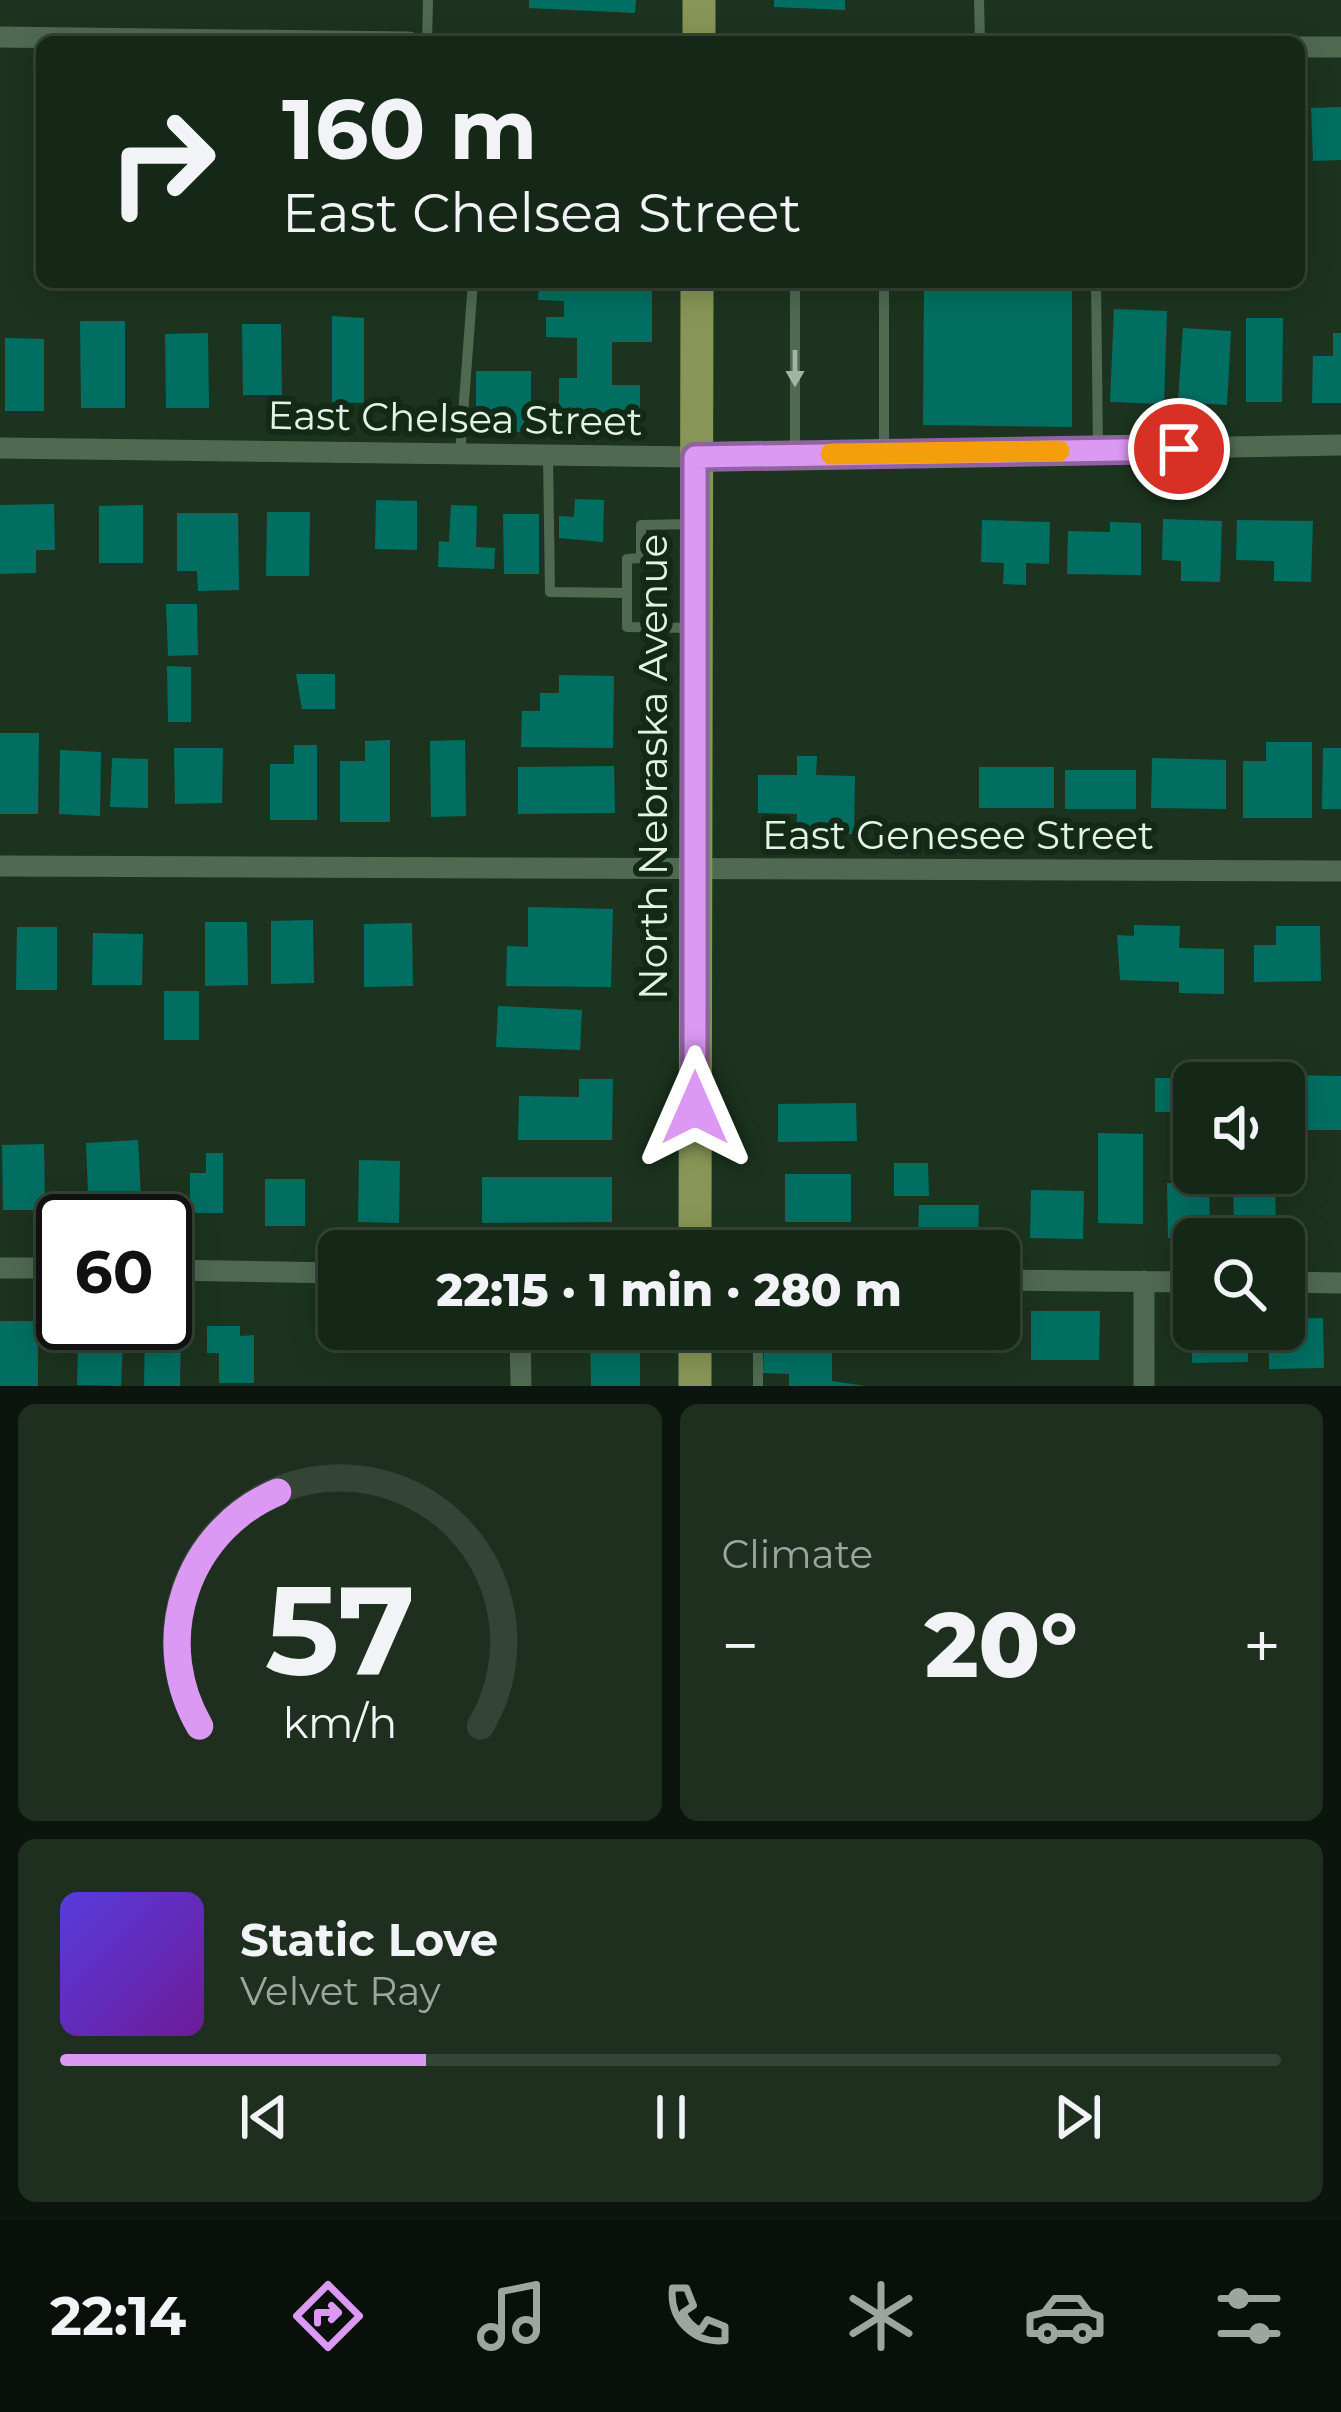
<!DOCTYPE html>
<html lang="en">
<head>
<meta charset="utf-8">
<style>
	:root { --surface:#152717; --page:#1e2f20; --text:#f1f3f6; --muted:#9da5a1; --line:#344436; --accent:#dc99f4 }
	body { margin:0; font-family:Montserrat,sans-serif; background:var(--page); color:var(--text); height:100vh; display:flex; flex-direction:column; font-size:45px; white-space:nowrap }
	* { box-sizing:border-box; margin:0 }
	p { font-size:39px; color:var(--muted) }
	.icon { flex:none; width:66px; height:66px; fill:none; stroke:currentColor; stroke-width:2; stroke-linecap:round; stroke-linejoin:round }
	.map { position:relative; height:1386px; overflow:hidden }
	.sheet { display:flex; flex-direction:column; gap:18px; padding:18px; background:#0c150d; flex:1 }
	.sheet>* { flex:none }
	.guide { position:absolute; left:36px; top:36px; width:1269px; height:252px; border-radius:18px; box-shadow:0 6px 30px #0003,0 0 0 3px var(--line); background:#152717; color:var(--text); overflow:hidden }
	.controls { position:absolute; left:1173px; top:1062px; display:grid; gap:24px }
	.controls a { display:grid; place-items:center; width:132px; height:132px; border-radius:18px; background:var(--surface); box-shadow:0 6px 30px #0003,0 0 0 3px var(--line); font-size:60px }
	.speed { position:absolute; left:36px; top:1194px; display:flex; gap:24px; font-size:60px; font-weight:700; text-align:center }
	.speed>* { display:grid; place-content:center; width:156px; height:156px; border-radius:50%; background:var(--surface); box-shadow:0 6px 30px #0003,0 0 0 3px var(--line); line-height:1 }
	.speed .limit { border:6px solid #111; border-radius:18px; background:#fff; color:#111 }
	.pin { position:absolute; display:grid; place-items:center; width:102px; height:102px; color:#fff; margin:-51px; border:6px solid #fff; border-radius:50%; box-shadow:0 3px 12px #0007 }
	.me { position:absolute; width:132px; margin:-66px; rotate:0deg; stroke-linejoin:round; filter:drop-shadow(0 0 9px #0008) }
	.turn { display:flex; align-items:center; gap:42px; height:252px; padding:0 48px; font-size:54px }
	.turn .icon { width:156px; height:156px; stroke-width:2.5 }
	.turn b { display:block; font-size:84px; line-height:102px }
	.big { font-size:90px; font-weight:800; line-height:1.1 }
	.sheet .widget { flex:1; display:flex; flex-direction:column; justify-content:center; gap:18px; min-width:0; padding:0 42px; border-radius:18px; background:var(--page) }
	.sheet .dial { align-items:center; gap:0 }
	.dial svg { height:312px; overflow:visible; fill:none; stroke:var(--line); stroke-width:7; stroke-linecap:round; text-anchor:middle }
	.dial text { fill:var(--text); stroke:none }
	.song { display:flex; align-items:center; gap:36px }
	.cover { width:144px; height:144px; border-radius:18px; background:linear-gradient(135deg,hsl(250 70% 55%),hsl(280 70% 35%)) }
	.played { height:12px; border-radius:6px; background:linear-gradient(90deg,var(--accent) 30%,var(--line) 30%) }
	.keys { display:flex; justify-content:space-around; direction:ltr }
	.heat { display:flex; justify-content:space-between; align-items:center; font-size:66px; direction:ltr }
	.sheet .tiles { flex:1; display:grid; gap:18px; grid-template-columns:1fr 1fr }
	.widget:last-child { grid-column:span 2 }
	.trip { position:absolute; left:318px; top:1230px; width:702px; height:120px; border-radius:18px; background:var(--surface); box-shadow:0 6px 30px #0003,0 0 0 3px var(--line); font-weight:800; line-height:120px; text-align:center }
	.tabs { display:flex; height:192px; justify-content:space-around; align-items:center; background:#081009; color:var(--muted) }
	.tabs .icon { width:84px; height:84px }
	.tabs .on { color:var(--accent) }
	.tabs b { font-size:54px; color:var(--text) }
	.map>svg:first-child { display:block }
	.building { fill:#006f62 }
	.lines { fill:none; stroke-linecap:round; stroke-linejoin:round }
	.lane { stroke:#506a52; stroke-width:10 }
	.street { stroke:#506a52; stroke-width:21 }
	.primary { stroke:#879656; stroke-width:33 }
	.oneway { fill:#a2b5a3 }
	.route-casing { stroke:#8f639f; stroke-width:30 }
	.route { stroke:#dc99f4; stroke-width:21 }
	.slow { stroke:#f59e0b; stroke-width:21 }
	.labels { text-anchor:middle; stroke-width:12; stroke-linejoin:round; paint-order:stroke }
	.street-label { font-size:39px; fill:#e5f3e6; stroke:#122a16 }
</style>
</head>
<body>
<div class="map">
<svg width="1341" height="1386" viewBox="0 0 1341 1386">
	<rect width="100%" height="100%" fill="#1c341f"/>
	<path class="building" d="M529,0H636L635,13L529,8Z
		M774,0H845V10L774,7Z
		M1341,107V160L1313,161L1311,108Z
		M539,282H652V342H612V385H640V426L611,425V433L559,431V378H577V338L546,337V317H564V301L538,300Z
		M924,282H1072V427L923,425Z
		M1114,309L1167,311L1164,404L1110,402Z
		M332,316L364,318V403L332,402Z
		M1246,318H1283L1282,402H1246Z
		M80,321H125V408H81Z
		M242,324H281L282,395H243Z
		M1183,328L1231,331L1227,405L1178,402Z
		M208,333L209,408H166L165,334Z
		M1333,333H1341V403H1312L1313,356H1333Z
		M5,338L44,339V411H5Z
		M476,371H531V432H476Z
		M575,499L604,500L603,542L559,538V516L574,517Z
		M376,500L417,501V550L375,549Z
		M54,504L55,550H36V573L0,574V505Z
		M143,505V563H99V506Z
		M451,505L477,506L476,547L495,548L494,569L438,567L439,541L449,542Z
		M267,512H310L309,576H266Z
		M177,513H238L239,590L198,591L197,571H177Z
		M503,514H539V574H504Z
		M1163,519L1222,521L1220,582L1181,581V561L1162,560Z
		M982,520L1050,522L1049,564L1026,563V585L1003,584L1004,563L981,562Z
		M1237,520L1313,521L1311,582L1274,581V561L1236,560Z
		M1110,522L1141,523V575L1067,574L1068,531L1110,532Z
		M166,604H197L198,655L168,656Z
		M167,666L191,667V722H168Z
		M296,674H335V709H302Z
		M559,675L614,676L613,748L521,747L522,711H540V693H559Z
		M0,733H39L38,814H0Z
		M390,740V822H340V761H365V741Z
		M465,740L466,816L431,817L430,741Z
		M1266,742H1312V818H1243V761H1266Z
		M294,745H317V820H270V764H294Z
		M174,748H223L222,803L175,804Z
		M1323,748H1341V809H1322Z
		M60,750L101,752L100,816L59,814Z
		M797,756H817L816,775L855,776L854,834L796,833L797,814L758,813V775H797Z
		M112,758L148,759V808L110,807Z
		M1152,758L1226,760V809L1151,808Z
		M614,766L615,813L518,814V767Z
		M979,767H1054V808H979Z
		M1065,770H1136V809H1065Z
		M528,907L613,909L611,987L506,986L507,946L528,947Z
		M313,920L314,983L271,984V921Z
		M205,922H247L248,985L205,986Z
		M412,923L413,986L364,987V924Z
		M1134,925L1180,926L1179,948L1224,949V994L1179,993V982L1120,980L1117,935L1134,936Z
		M1276,926H1320L1321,981L1254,982V945H1276Z
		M17,927H57V990H16Z
		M93,933L143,934L142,985H92Z
		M164,991H199V1040H164Z
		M498,1006L582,1010L580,1050L496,1047Z
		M1288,1075L1341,1076V1130H1287Z
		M1155,1078H1181V1112H1155Z
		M579,1079H613L612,1140H518L519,1096L579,1097Z
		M856,1103L857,1141L778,1142V1104Z
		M1098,1133L1143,1134V1224L1098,1223Z
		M138,1140L142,1216L89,1219L86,1143Z
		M44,1144L45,1210H3L2,1145Z
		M206,1153H223V1213H190V1173H206Z
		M359,1160L400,1161L399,1223L358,1222Z
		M894,1163H928L929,1196H894Z
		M1188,1165H1194V1173H1209L1210,1238H1168L1167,1183H1189Z
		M1233,1173H1275L1276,1235H1234Z
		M785,1174H851V1222H785Z
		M482,1177H612V1222L482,1223Z
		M265,1179H305V1226H265Z
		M1031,1190L1084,1191L1083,1239L1030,1238Z
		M919,1205H979L978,1238H918Z
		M57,1310H63V1323H124L121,1386L77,1385L78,1348L56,1347Z
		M1031,1311H1100L1099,1360H1031Z
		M1323,1318L1324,1368L1269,1369V1329H1284V1319Z
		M0,1321H38V1386H0Z
		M165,1321H181L180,1386H144L145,1323Z
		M207,1326H240V1336L254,1335V1383H219V1353H207Z
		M590,1329H640V1386H591Z
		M1233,1329H1248V1362L1192,1363V1330Z
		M764,1349L832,1350V1381L866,1386H789V1374L763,1373Z"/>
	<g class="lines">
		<path class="lane" d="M979,0L980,42
			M427,42L428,0
			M884,282V453
			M1096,282L1098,450
			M460,454L473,282
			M548,455L550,592L627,593
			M795,455V282
			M692,628L627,627V559L641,558V525L694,524
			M698,1331L758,1330V1386"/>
		<path class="street" d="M0,37L409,42
			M1299,47H1341
			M0,448L695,457L1341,445
			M0,866L1341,871
			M0,1268H63
			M165,1270L339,1273
			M999,1280L1194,1282
			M1144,1281V1386
			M1284,1282L1341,1283
			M520,1329L521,1386"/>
		<path class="primary" d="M699,0V42
			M695,1251L697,282
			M695,1386V1329"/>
	</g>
	<defs><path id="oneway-solid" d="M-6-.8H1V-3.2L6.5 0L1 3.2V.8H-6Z" transform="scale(3)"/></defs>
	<use class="oneway" href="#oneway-solid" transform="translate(795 368) rotate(90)"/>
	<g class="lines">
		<defs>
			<path id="route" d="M695,1108V457L1179,449"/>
		</defs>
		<use href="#route" class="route-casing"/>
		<use href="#route" class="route"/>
		<path class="slow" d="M831,454L1059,451"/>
	</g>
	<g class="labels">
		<g class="street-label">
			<text transform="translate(455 418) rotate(1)" y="14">East Chelsea Street</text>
			<text transform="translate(653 767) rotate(-90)" y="14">North Nebraska Avenue</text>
			<text x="958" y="849">East Genesee Street</text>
		</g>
	</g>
</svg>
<div class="controls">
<a><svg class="icon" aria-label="sound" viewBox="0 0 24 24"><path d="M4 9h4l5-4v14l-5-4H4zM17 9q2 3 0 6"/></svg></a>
<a><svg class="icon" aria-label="search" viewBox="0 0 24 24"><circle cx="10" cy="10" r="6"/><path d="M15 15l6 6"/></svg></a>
</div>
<div class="speed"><div class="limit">60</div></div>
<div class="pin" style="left:1179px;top:449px;background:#d93025"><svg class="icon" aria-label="arrive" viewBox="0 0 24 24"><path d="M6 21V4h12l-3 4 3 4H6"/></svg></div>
<svg class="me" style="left:695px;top:1108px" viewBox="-20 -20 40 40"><path d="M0-17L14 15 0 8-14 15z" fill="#dc99f4" stroke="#fff" stroke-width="4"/></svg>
<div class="trip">22:15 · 1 min · 280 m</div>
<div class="guide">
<div class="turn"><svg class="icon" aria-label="right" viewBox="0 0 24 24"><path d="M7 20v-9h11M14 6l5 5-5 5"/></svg><div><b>160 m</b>East Chelsea Street</div></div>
</div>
</div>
<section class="sheet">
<div class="tiles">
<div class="widget dial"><svg viewBox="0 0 100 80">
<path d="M14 69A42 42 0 1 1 86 69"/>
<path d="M14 69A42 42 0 0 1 34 9" stroke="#dc99f4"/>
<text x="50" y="56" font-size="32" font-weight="700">57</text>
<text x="50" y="72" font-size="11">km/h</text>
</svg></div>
<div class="widget"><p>Climate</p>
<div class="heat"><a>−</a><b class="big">20°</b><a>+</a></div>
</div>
<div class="widget">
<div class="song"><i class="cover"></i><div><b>Static Love</b><p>Velvet Ray</p></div></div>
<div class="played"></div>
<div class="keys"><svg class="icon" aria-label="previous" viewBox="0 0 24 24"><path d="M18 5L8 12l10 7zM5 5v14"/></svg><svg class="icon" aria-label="pause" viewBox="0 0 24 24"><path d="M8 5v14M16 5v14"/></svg><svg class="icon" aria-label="next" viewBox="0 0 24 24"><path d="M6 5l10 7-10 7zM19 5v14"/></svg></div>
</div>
</div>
</section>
<nav class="tabs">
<b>22:14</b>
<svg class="icon on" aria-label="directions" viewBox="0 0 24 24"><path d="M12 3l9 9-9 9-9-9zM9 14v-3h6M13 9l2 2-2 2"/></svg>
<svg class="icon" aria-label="music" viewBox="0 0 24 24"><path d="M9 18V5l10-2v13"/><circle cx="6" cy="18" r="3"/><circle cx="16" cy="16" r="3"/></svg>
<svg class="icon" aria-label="phone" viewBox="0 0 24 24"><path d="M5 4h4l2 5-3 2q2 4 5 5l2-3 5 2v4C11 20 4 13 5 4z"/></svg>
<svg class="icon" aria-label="climate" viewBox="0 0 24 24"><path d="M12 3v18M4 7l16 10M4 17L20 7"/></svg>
<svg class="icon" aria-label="car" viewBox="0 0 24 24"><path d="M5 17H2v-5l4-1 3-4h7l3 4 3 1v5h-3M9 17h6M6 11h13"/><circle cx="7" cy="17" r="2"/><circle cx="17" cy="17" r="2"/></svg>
<svg class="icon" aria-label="filters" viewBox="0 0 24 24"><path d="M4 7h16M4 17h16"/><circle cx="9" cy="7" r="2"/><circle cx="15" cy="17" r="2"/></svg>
</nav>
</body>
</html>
